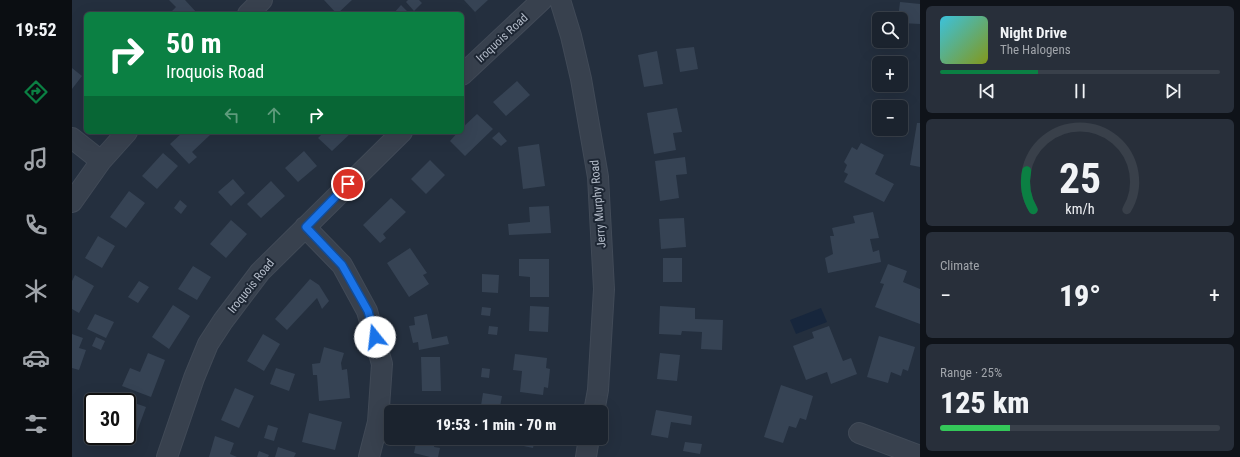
<!DOCTYPE html>
<html lang="en">
<head>
<meta charset="utf-8">
<style>
	:root { --surface:#1b232e; --page:#282f3a; --text:#f1f3f6; --muted:#a0a4aa; --line:#39404a; --accent:#0b8043 }
	body { margin:0; font-family:"Roboto Condensed",sans-serif; background:var(--page); color:var(--text); height:100vh; display:flex; flex-direction:column; font-size:15px; white-space:nowrap }
	* { box-sizing:border-box; margin:0 }
	p { font-size:13px; color:var(--muted) }
	.icon { flex:none; width:22px; height:22px; fill:none; stroke:currentColor; stroke-width:2; stroke-linecap:round; stroke-linejoin:round }
	.map { position:relative; flex:1; overflow:hidden }
	.sheet { display:flex; flex-direction:column; gap:6px; padding:6px; background:#0f1319; width:320px }
	.sheet>* { flex:none }
	.banner { position:absolute; left:12px; top:12px; width:380px; height:122px; border-radius:6px; box-shadow:0 4px 16px #0002,0 0 0 1px var(--line); background:#0b8043; color:#fff; overflow:hidden }
	.tools { position:absolute; left:800px; top:12px; display:grid; gap:8px }
	.tools a { display:grid; place-items:center; width:36px; height:36px; border-radius:6px; background:var(--surface); box-shadow:0 4px 16px #0002,0 0 0 1px var(--line); font-size:20px }
	.speed { position:absolute; left:12px; top:393px; display:flex; gap:8px; font-size:20px; font-weight:700; text-align:center }
	.speed>* { display:grid; place-content:center; width:52px; height:52px; border-radius:50%; background:var(--surface); box-shadow:0 4px 16px #0002,0 0 0 1px var(--line); line-height:1 }
	.speed .limit { border:2px solid #111; border-radius:6px; background:#fff; color:#111 }
	.pin { position:absolute; display:grid; place-items:center; width:34px; height:34px; color:#fff; margin:-17px; border:2px solid #fff; border-radius:50%; box-shadow:0 1px 4px #0007 }
	.me { position:absolute; width:44px; margin:-22px; rotate:344deg; stroke-linejoin:round; filter:drop-shadow(0 0 3px #0008) }
	.turn { display:flex; align-items:center; gap:14px; height:84px; padding:0 16px; font-size:18px }
	.turn .icon { width:52px; height:52px; stroke-width:2.5 }
	.turn b { display:block; font-size:28px; line-height:34px }
	.lanes { display:flex; align-items:center; height:38px; padding:0 16px; background:#0003; justify-content:center; gap:20px; direction:ltr }
	.lanes .off { opacity:.35 }
	.big { font-size:30px; font-weight:800; line-height:1.1 }
	.sheet .card { flex:1; display:flex; flex-direction:column; justify-content:center; gap:6px; min-width:0; padding:0 14px; border-radius:6px; background:var(--page) }
	.sheet .dial { align-items:center; gap:0 }
	.dial svg { height:104px; overflow:visible; fill:none; stroke:var(--line); stroke-width:7; stroke-linecap:round; text-anchor:middle }
	.dial text { fill:var(--text); stroke:none }
	.song { display:flex; align-items:center; gap:12px }
	.cover { width:48px; height:48px; border-radius:6px; background:linear-gradient(135deg,hsl(190 70% 55%),hsl(70 70% 35%)) }
	.played { height:4px; border-radius:2px; background:linear-gradient(90deg,var(--accent) 35%,var(--line) 35%) }
	.keys { display:flex; justify-content:space-around; direction:ltr }
	.heat { display:flex; justify-content:space-between; align-items:center; font-size:22px; direction:ltr }
	.charge { height:6px; border-radius:3px; background:linear-gradient(90deg,#34c759 25%,var(--line) 0) }
	.trip { position:absolute; left:312px; top:405px; width:224px; height:40px; border-radius:6px; background:var(--surface); box-shadow:0 4px 16px #0002,0 0 0 1px var(--line); font-weight:800; line-height:40px; text-align:center }
	main { display:flex; flex:1; min-height:0 }
	.dock { display:flex; flex-direction:column; width:72px; justify-content:space-around; align-items:center; background:#0b0e12; color:var(--muted) }
	.dock .icon { width:28px; height:28px }
	.dock .selected { color:var(--accent) }
	.dock b { font-size:18px; color:var(--text) }
	.map>svg:first-child { display:block }
	.water { fill:#17263c }
	.building { fill:#364354 }
	.lines { fill:none; stroke-linecap:round; stroke-linejoin:round }
	.minor-casing { stroke:#414a57; stroke-width:22 }
	.minor { stroke:#38414e; stroke-width:20 }
	.route-casing { stroke:#114b97; stroke-width:10 }
	.route { stroke:#1a73e8; stroke-width:7 }
	.labels { text-anchor:middle; stroke-width:4; stroke-linejoin:round; paint-order:stroke }
	.street-label { font-size:12px; fill:#b4bcc9; stroke:#1d2633 }
</style>
</head>
<body>
<main>
<nav class="dock">
<b>19:52</b>
<svg class="icon selected" aria-label="directions" viewBox="0 0 24 24"><path d="M12 3l9 9-9 9-9-9zM9 14v-3h6M13 9l2 2-2 2"/></svg>
<svg class="icon" aria-label="music" viewBox="0 0 24 24"><path d="M9 18V5l10-2v13"/><circle cx="6" cy="18" r="3"/><circle cx="16" cy="16" r="3"/></svg>
<svg class="icon" aria-label="phone" viewBox="0 0 24 24"><path d="M5 4h4l2 5-3 2q2 4 5 5l2-3 5 2v4C11 20 4 13 5 4z"/></svg>
<svg class="icon" aria-label="climate" viewBox="0 0 24 24"><path d="M12 3v18M4 7l16 10M4 17L20 7"/></svg>
<svg class="icon" aria-label="car" viewBox="0 0 24 24"><path d="M5 17H2v-5l4-1 3-4h7l3 4 3 1v5h-3M9 17h6M6 11h13"/><circle cx="7" cy="17" r="2"/><circle cx="17" cy="17" r="2"/></svg>
<svg class="icon" aria-label="filters" viewBox="0 0 24 24"><path d="M4 7h16M4 17h16"/><circle cx="9" cy="7" r="2"/><circle cx="15" cy="17" r="2"/></svg>
</nav>
<div class="map">
<svg width="848" height="457" viewBox="0 0 848 457">
	<rect width="100%" height="100%" fill="#242f3e"/>
	<path class="water" d="M749,308L755,322L724,334L718,320Z"/>
	<path class="building" d="M97,0H113L125,13L124,14H97L104,7Z
		M252,0H280L265,14Z
		M336,0H347L350,3L342,11L334,2Z
		M392,0H416L403,12Z
		M828,2L848,4V24L829,23V19H826Z
		M329,5L338,14H323L322,13Z
		M622,47L626,69L608,72L604,49Z
		M585,51L591,84L572,87L566,55Z
		M0,68L10,76L0,89Z
		M445,81L458,95L434,116L421,102Z
		M605,108L610,132L601,133L604,150L582,154L575,113Z
		M405,114L421,129L393,156L378,141L386,132H390V128Z
		M845,123H848V167L838,165Z
		M111,132H136L138,135L120,152L125,157L117,164L98,144Z
		M252,132H280L260,151L246,138Z
		M427,132L435,141L429,146L420,138Z
		M789,143L812,155L803,174L822,184L812,202L772,182L776,174L772,172L775,165L772,162L780,147L785,150Z
		M467,144L473,186L451,189L446,147Z
		M232,151L245,166L226,182L213,168Z
		M91,153L106,166L85,189L70,176Z
		M613,157L615,174L604,175L607,198L588,201L583,161Z
		M358,160L373,175L354,194L339,179Z
		M161,179L173,193L159,206L146,192Z
		M199,181L213,196L189,218L175,204Z
		M57,191L73,203L54,228L38,217Z
		M319,198L334,212L311,234L314,238L308,243L291,225Z
		M108,200L115,206L109,214L102,208Z
		M477,206L479,233L437,235L436,224L458,222L457,207Z
		M801,212L807,238L798,239L801,252L807,250L809,262L756,273L753,258L761,254L758,236H762L760,228L783,223L781,216Z
		M612,218L614,247L589,249L587,219Z
		M159,220L175,234L154,258L138,244Z
		M26,236L43,246L30,268L13,258Z
		M338,248L355,273L351,275L357,284L337,297L315,263Z
		M591,258H610V282H591Z
		M447,259H477V297H458V277L447,276Z
		M816,264L835,271L831,282L848,289V324L803,307L812,284L808,283Z
		M121,266L139,277L125,300L106,289Z
		M410,274L427,275L426,293L410,292Z
		M3,275L22,286L7,313L0,309V281Z
		M238,279L247,285L257,301L250,309L245,298L215,330L203,319Z
		M67,281L77,287L66,303L56,297Z
		M101,305L118,316L97,349L80,337Z
		M458,306L477,307L476,332L457,331Z
		M588,306L623,308V319L651,320L650,350L629,349L630,332L610,331L609,335L587,334Z
		M410,307L419,308L418,316L409,315Z
		M23,314L42,322L34,338L15,329Z
		M355,314L360,339L375,336L377,344L347,350L346,342L341,343L337,326L343,325L342,317Z
		M417,326L426,327L425,335L416,334Z
		M757,326L771,361L779,358L785,374L759,384L755,372L734,380L721,346L742,338L740,332Z
		M0,334L11,338L7,348L14,350L7,370L0,368Z
		M191,334L208,344L192,371L175,361Z
		M807,336L843,347L836,371L831,369L829,376L819,372L816,383L795,377Z
		M24,337L33,341L29,350L20,346Z
		M252,347L272,353L269,363L270,370L275,369L278,398L247,401L245,375H241L240,364L248,363Z
		M76,353L93,360L79,397L50,386L58,368L68,372Z
		M588,353L608,355L605,381L585,379Z
		M443,354L475,358L474,368L478,369L476,388L472,387L471,395L448,392L450,371L441,370Z
		M349,357H368L369,391H350Z
		M204,368L223,374L217,391L198,384Z
		M410,368L418,369L417,378L409,377Z
		M709,385L741,396L734,420L728,418L724,428L717,426L711,443L692,437Z
		M163,388L182,396L167,428L149,420Z
		M411,393L430,396L427,412H408Z
		M54,400L74,407L60,445L40,438L41,436H55V402H53Z
		M447,408L465,411V412H446Z
		M584,410L620,416L619,425L599,422L596,438L579,435Z
		M237,413L270,422L263,450L230,442Z
		M196,425L206,428L202,441L192,438Z
		M143,436L162,443L158,454L165,457H137Z
		M345,438H364L362,447L368,448L366,457H358L342,453Z
		M428,438H463L461,448L427,441Z
		M613,442L630,444L628,454L611,451Z
		M206,447L224,453L222,457H203Z
		M187,451L197,455L196,457H185Z"/>
	<g class="lines">
		<defs>
			<path id="minor" d="M488,0L499,36L509,79L526,177L532,289L526,390L522,412
				M176,14L190,0
				M390,75L470,0
				M0,138L29,161
				M0,202L29,161L55,132
				M233,227L270,265L295,311L310,364L306,422L297,457
				M787,433L848,456
				M95,457L122,378L136,344L151,321L188,272L330,132
				M514,457L517,438"/>
		</defs>
		<use href="#minor" class="minor-casing"/>
		<use href="#minor" class="minor"/>
	</g>
	<g class="lines">
		<defs>
			<path id="route" d="M276,184L234,227L270,265L296,311L303,337"/>
		</defs>
		<use href="#route" class="route-casing"/>
		<use href="#route" class="route"/>
	</g>
	<g class="labels">
		<g class="street-label">
			<text transform="translate(430 38) rotate(-43)" y="4">Iroquois Road</text>
			<text transform="translate(526 204) rotate(-95)" y="4">Jerry Murphy Road</text>
			<text transform="translate(179 286) rotate(-51)" y="4">Iroquois Road</text>
		</g>
	</g>
</svg>
<div class="tools">
<a><svg class="icon" aria-label="search" viewBox="0 0 24 24"><circle cx="10" cy="10" r="6"/><path d="M15 15l6 6"/></svg></a>
<a>+</a>
<a>−</a>
</div>
<div class="speed"><div class="limit">30</div></div>
<div class="pin" style="left:276px;top:184px;background:#d93025"><svg class="icon" aria-label="arrive" viewBox="0 0 24 24"><path d="M6 21V4h12l-3 4 3 4H6"/></svg></div>
<svg class="me" style="left:303px;top:337px" viewBox="-20 -20 40 40"><circle r="19" fill="#fff"/><path d="M0-13L10 11 0 6-10 11z" fill="#1a73e8"/></svg>
<div class="trip">19:53 · 1 min · 70 m</div>
<div class="banner">
<div class="turn"><svg class="icon" aria-label="right" viewBox="0 0 24 24"><path d="M7 20v-9h11M14 6l5 5-5 5"/></svg><div><b>50 m</b>Iroquois Road</div></div>
<div class="lanes"><svg class="icon off" aria-label="left" viewBox="0 0 24 24"><path d="M17 20v-9H6M10 6l-5 5 5 5"/></svg><svg class="icon off" aria-label="ahead" viewBox="0 0 24 24"><path d="M12 20V5M6 11l6-6 6 6"/></svg><svg class="icon" aria-label="right" viewBox="0 0 24 24"><path d="M7 20v-9h11M14 6l5 5-5 5"/></svg></div>
</div>
</div>
<section class="sheet">
<div class="card">
<div class="song"><i class="cover"></i><div><b>Night Drive</b><p>The Halogens</p></div></div>
<div class="played"></div>
<div class="keys"><svg class="icon" aria-label="previous" viewBox="0 0 24 24"><path d="M18 5L8 12l10 7zM5 5v14"/></svg><svg class="icon" aria-label="pause" viewBox="0 0 24 24"><path d="M8 5v14M16 5v14"/></svg><svg class="icon" aria-label="next" viewBox="0 0 24 24"><path d="M6 5l10 7-10 7zM19 5v14"/></svg></div>
</div>
<div class="card dial"><svg viewBox="0 0 100 80">
<path d="M14 69A42 42 0 1 1 86 69"/>
<path d="M14 69A42 42 0 0 1 9 39" stroke="#0b8043"/>
<text x="50" y="56" font-size="32" font-weight="700">25</text>
<text x="50" y="72" font-size="11">km/h</text>
</svg></div>
<div class="card"><p>Climate</p>
<div class="heat"><a>−</a><b class="big">19°</b><a>+</a></div>
</div>
<div class="card"><p>Range · 25%</p><b class="big">125 km</b><div class="charge"></div></div>
</section>
</main>
</body>
</html>
